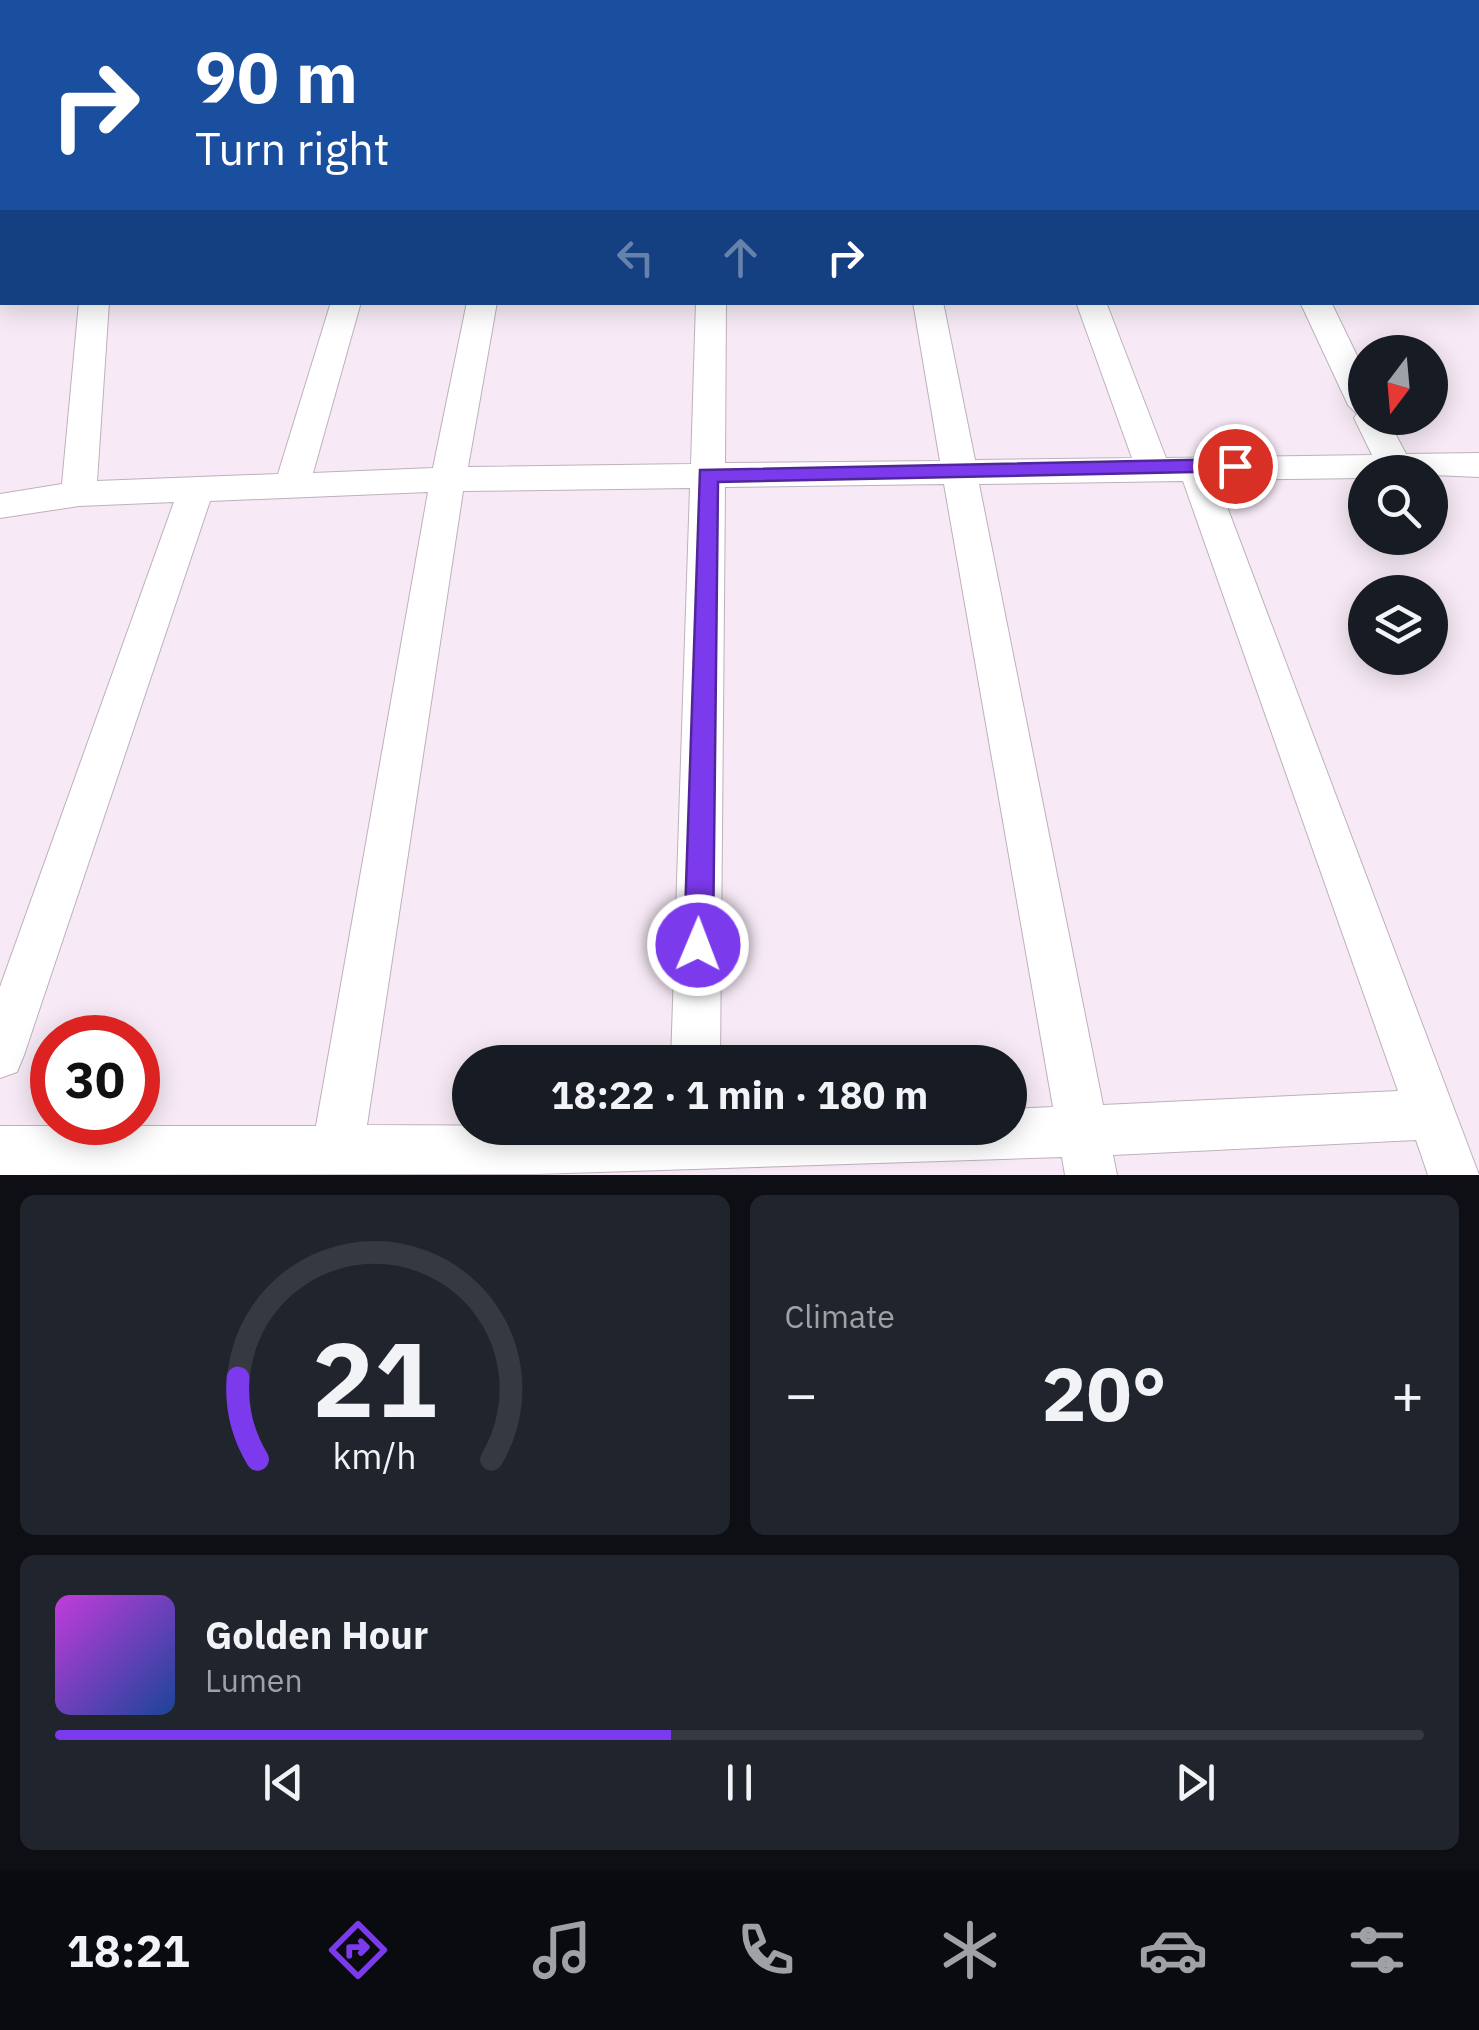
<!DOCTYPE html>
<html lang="en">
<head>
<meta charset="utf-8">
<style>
	:root { --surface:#171b24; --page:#20242c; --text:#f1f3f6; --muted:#9ea1a6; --line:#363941; --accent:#7c3aed }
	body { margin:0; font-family:"IBM Plex Sans",sans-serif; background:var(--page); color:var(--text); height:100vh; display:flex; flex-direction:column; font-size:38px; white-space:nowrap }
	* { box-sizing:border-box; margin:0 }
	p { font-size:32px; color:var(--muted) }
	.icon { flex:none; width:55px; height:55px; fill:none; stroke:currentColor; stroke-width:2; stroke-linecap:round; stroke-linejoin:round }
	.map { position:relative; height:1175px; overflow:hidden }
	.drawer { display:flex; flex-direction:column; gap:20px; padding:20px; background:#0d0f14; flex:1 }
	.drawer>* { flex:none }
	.top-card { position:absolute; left:0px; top:0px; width:1480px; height:305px; box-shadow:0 5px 25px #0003; background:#1a4fa0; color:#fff; overflow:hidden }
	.needle { width:65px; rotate:196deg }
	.fabs { position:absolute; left:1348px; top:335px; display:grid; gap:20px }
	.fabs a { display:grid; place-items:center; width:100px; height:100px; border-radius:50%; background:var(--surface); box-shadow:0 5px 25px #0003; font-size:50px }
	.speed { position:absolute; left:30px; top:1015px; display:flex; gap:20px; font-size:50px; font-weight:700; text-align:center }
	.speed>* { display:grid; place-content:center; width:130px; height:130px; border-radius:50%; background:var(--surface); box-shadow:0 5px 25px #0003; line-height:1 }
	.speed .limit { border:15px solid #d22; background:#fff; color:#111 }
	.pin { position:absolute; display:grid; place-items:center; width:85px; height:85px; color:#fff; margin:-42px; border:5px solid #fff; border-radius:50%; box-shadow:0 2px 10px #0007 }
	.me { position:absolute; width:110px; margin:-55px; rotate:1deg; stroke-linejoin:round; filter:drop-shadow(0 0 8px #0008) }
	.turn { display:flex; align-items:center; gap:35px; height:210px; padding:0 30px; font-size:45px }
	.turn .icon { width:130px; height:130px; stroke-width:2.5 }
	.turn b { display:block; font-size:70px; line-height:85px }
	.lanes { display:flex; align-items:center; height:95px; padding:0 30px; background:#0003; justify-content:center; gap:50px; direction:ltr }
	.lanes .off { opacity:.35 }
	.big { font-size:75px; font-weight:700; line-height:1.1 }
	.drawer .tile { flex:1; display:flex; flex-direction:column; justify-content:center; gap:15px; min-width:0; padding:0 35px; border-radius:15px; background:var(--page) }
	.drawer .dial { align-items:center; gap:0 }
	.dial svg { height:260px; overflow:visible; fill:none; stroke:var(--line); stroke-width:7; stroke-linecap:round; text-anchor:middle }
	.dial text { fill:var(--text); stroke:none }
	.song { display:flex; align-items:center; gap:30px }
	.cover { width:120px; height:120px; border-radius:15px; background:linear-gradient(135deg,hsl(290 70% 55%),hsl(220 70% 35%)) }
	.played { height:10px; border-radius:5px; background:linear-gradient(90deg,var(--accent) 45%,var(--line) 45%) }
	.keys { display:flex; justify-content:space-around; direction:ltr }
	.heat { display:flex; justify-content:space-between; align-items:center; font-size:55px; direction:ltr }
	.drawer .tiles { flex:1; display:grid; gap:20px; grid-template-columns:1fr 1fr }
	.tile:last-child { grid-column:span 2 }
	.trip { position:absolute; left:452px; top:1045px; width:575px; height:100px; border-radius:50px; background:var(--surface); box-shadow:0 5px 25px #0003; font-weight:700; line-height:100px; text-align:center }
	.tabs { display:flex; height:160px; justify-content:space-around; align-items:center; background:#090b0e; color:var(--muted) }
	.tabs .icon { width:70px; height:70px }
	.tabs .selected { color:var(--accent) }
	.tabs b { font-size:45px; color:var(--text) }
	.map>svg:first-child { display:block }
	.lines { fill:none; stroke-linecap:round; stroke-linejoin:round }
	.minor-casing { stroke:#bdb1bc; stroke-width:2 }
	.minor { fill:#fff; fill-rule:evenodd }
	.route { fill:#7c3aed; stroke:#51269a; stroke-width:2.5 }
</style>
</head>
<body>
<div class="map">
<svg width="1479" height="1175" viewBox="0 0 1479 1175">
	<rect width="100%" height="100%" fill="#f7eaf6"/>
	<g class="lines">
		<defs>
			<path id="minor" d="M320,0H344V2H321Z
				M1174,0H1207L1209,2H1176Z
				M1470,0H1479V21L1478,2H1468Z
				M0,11H2V25H0Z
				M1478,59H1479V73H1478Z
				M0,139H2V155H0Z
				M1478,229L1479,230V250L1478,249Z
				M0,248H2V266H0Z
				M79,302H109L97,481L278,474L331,302H361L313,473L433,468L467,302H497L468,467L691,464L696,302H726L725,463L940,461L913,302H943L975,460L1132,458L1076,302H1106L1166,458L1372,455L1354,418L1357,414L1348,405L1300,302H1331L1365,372V418H1387L1406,454L1479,453V477L1365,472V478L1217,480L1479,1175H1428L1416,1140L1113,1155L1117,1175H1065L1062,1157L537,1174L0,1175V1126H316L428,492L210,501L24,1055L17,1072L0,1078V987L174,502L79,506L0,518V494L62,484ZM1183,481L1398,1091L1103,1105L979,484ZM944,484L1053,1107L1010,1109V1128L367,1125L463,491L690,488L671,1062H720L725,487Z"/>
		</defs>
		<use href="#minor" class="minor-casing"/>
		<use href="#minor" class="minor"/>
	</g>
	<path class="route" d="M1235,459L1245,466L1242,471L718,482L713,945L708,954L698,958L689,954L684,945L700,470Z"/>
</svg>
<div class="fabs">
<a><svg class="needle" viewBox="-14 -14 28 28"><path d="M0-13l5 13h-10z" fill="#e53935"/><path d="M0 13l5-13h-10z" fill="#9ea1a6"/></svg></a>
<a><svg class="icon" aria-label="search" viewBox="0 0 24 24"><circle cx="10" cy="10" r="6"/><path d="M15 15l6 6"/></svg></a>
<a><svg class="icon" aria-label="layers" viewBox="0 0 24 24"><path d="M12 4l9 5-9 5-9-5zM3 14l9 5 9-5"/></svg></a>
</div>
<div class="speed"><div class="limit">30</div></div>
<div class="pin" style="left:1235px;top:466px;background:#d93025"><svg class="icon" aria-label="arrive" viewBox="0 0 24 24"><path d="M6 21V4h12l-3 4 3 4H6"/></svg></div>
<svg class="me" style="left:698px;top:945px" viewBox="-20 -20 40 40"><circle r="17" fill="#7c3aed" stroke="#fff" stroke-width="3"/><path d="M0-11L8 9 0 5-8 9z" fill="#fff"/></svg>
<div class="trip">18:22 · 1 min · 180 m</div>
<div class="top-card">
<div class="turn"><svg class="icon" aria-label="right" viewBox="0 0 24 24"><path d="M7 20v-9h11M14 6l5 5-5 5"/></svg><div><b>90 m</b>Turn right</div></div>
<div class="lanes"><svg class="icon off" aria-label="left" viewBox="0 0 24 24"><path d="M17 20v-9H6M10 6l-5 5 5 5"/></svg><svg class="icon off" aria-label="ahead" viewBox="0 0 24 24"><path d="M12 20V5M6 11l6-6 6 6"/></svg><svg class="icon" aria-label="right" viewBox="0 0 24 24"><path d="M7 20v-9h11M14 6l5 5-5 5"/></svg></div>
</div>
</div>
<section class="drawer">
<div class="tiles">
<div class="tile dial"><svg viewBox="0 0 100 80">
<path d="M14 69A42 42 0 1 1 86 69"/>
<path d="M14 69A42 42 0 0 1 8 44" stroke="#7c3aed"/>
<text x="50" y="56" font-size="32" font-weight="700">21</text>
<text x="50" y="72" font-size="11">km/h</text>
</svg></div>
<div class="tile"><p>Climate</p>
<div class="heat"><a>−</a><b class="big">20°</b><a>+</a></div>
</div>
<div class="tile">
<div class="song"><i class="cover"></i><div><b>Golden Hour</b><p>Lumen</p></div></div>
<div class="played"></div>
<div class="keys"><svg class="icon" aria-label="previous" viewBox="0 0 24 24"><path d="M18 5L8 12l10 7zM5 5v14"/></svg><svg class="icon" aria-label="pause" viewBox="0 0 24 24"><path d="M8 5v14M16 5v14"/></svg><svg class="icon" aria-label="next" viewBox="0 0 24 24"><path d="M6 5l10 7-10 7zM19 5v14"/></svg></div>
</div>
</div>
</section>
<nav class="tabs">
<b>18:21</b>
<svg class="icon selected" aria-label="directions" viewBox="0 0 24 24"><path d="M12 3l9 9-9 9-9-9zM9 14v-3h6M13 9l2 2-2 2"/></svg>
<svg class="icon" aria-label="music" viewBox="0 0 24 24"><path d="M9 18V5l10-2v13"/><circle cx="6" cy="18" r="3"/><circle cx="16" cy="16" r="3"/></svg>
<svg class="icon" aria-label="phone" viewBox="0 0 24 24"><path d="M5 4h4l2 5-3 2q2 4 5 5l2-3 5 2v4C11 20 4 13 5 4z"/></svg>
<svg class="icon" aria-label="climate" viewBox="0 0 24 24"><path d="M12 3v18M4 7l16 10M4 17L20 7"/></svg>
<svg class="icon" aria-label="car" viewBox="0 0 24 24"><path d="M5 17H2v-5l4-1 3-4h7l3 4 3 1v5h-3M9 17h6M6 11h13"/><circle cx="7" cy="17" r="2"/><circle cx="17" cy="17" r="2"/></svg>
<svg class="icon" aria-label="filters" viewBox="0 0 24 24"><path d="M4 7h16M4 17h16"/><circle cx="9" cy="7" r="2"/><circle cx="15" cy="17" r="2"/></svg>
</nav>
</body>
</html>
